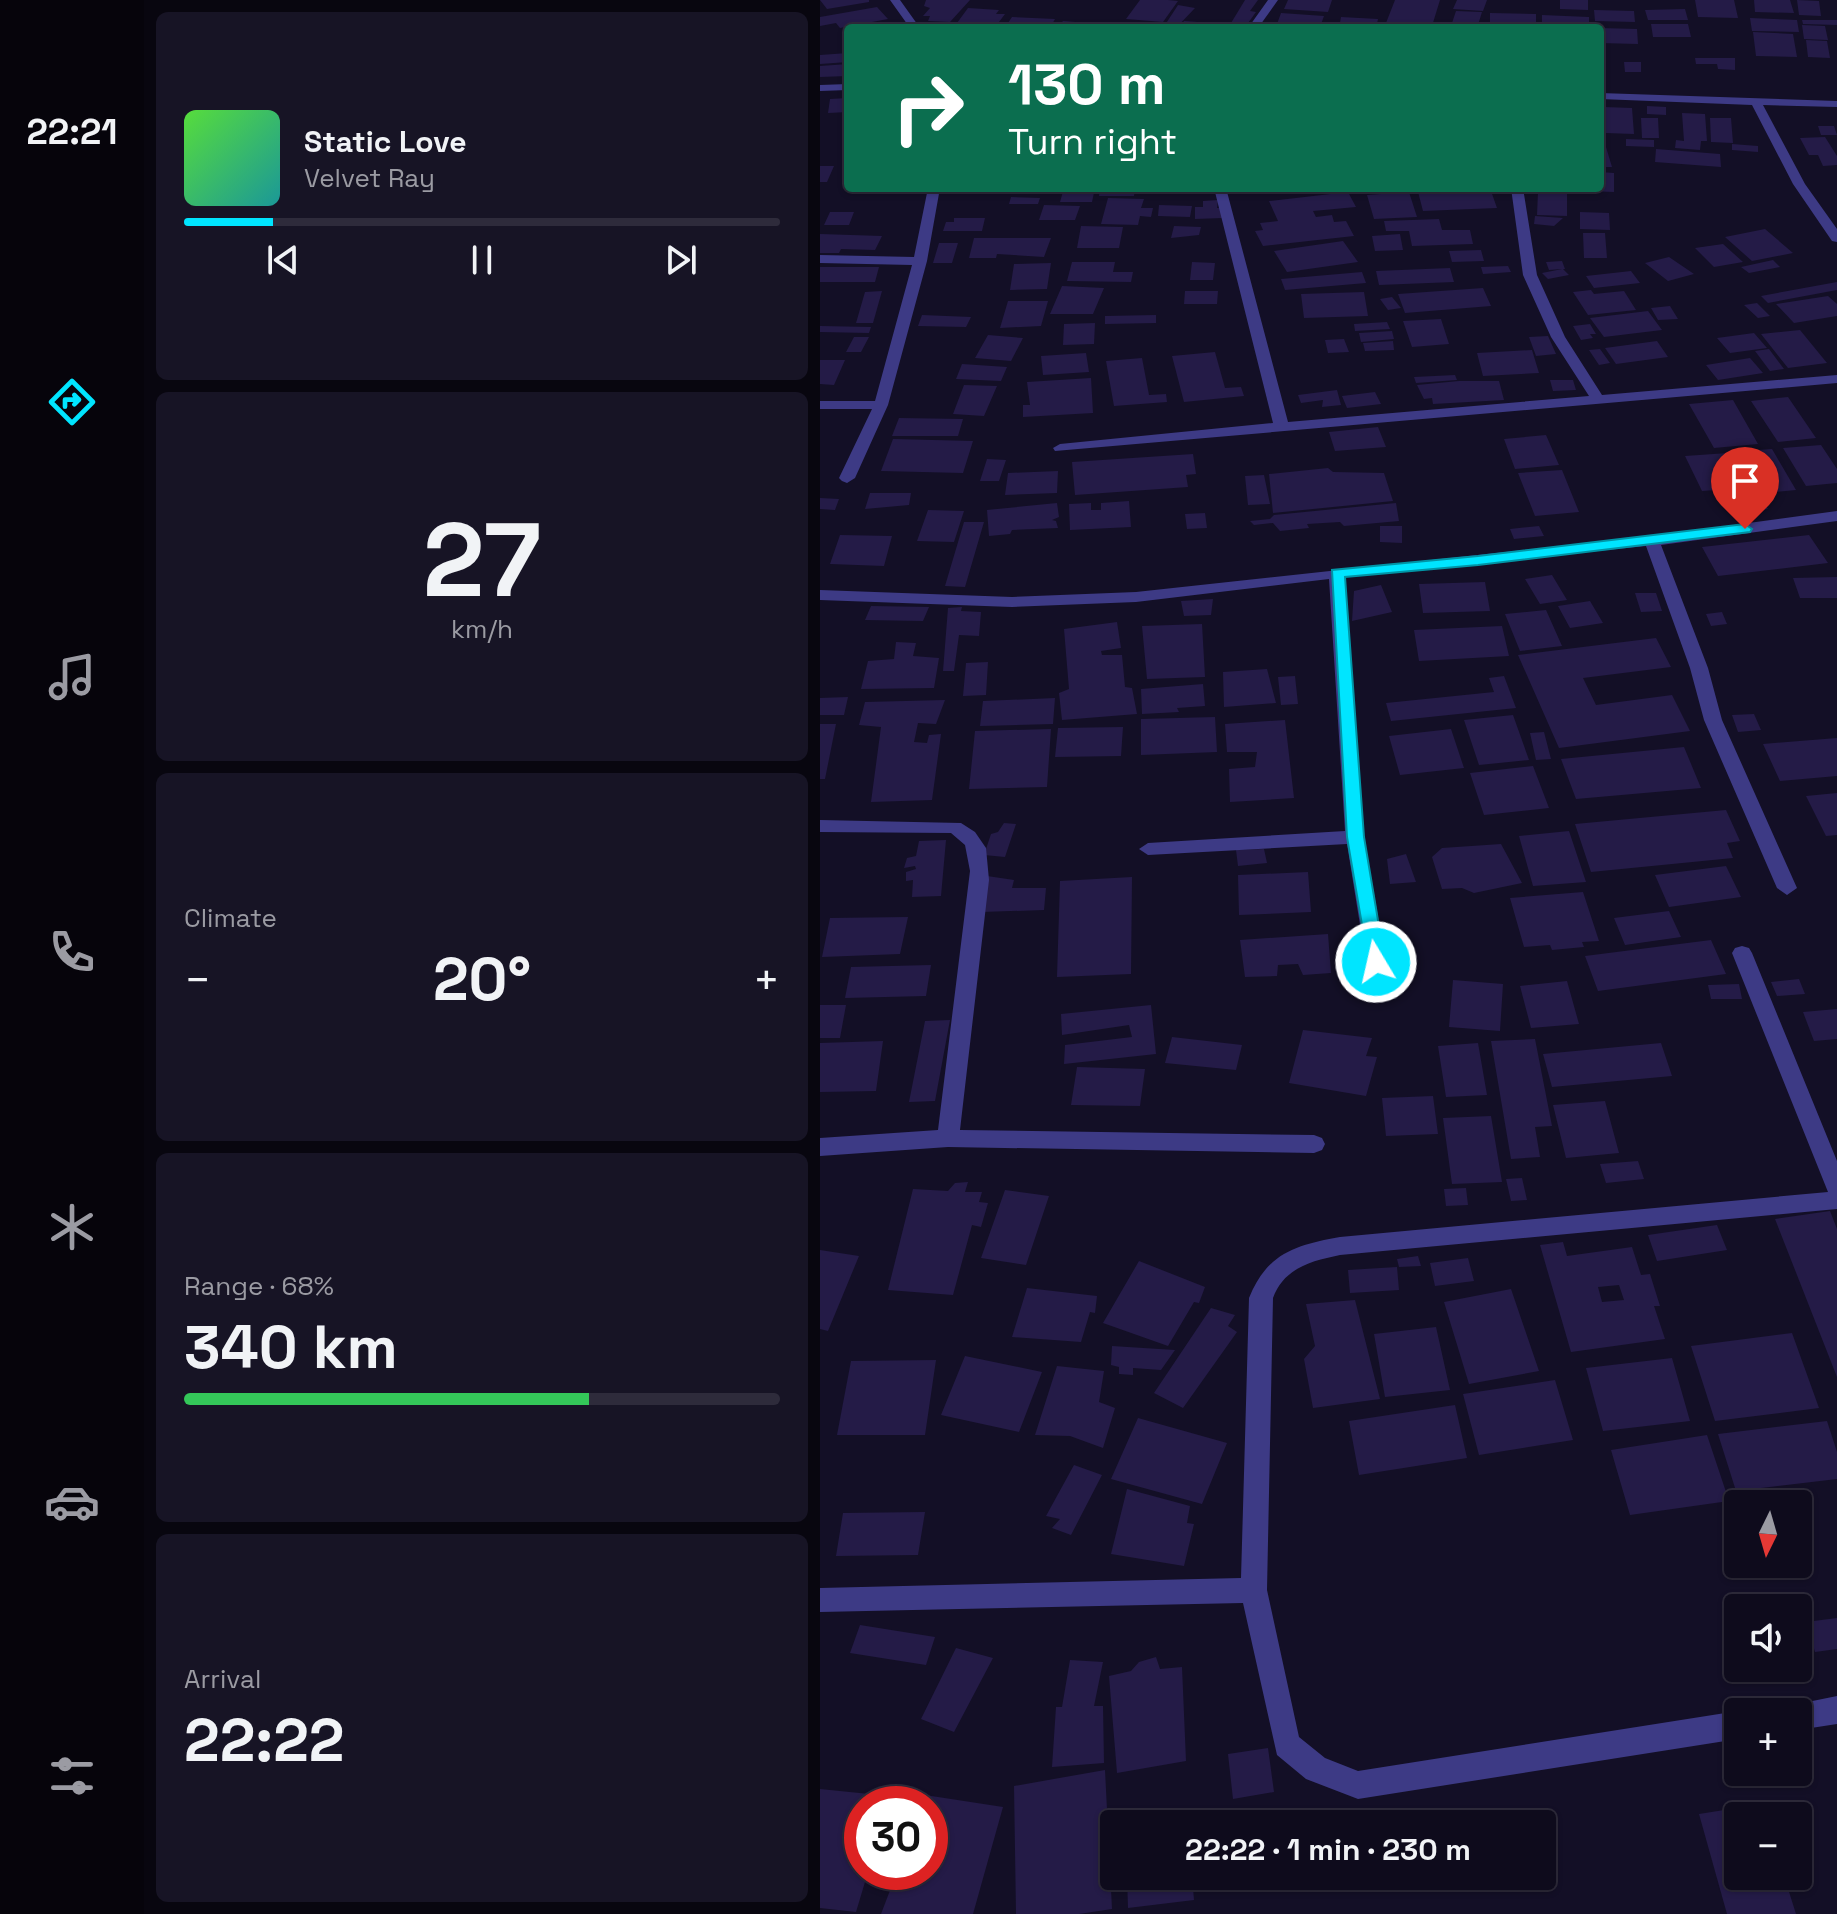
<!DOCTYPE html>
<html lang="en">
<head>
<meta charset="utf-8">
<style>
	:root { --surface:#0e0b1c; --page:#171425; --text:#f1f3f6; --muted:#9b9ba3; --line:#2e2b3b; --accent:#00e5ff }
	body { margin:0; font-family:"Space Grotesk",sans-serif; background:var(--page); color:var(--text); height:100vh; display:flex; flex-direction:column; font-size:30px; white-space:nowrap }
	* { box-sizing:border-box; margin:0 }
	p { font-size:26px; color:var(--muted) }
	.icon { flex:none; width:44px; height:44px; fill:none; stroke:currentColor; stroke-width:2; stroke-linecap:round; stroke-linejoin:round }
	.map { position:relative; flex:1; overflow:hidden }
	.drawer { display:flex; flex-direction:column; gap:12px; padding:12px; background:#08060f; width:676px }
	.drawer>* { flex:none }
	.top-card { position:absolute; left:24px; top:24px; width:760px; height:168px; border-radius:8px; box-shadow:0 2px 6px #0004,0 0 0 2px var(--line); background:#0b6e4f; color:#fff; overflow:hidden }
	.needle { width:52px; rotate:185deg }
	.buttons { position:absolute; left:904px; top:1490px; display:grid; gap:16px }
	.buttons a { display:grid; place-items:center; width:88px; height:88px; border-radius:8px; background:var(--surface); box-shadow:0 2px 6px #0004,0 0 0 2px var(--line); font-size:40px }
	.speed { position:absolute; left:24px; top:1786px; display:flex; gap:16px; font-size:40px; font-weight:700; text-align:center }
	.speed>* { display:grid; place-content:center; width:104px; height:104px; border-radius:50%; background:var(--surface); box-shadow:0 2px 6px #0004,0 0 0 2px var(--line); line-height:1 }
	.speed .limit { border:12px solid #d22; background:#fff; color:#111 }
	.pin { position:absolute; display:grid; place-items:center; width:68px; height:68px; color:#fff; margin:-82px -34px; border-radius:50% 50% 50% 0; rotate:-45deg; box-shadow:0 0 8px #0007 }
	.pin .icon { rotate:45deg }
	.me { position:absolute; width:88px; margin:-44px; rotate:351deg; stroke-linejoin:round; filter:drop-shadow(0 0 6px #0008) }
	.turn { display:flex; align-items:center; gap:28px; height:168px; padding:0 32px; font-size:36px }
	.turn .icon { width:104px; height:104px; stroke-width:2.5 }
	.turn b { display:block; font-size:56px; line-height:68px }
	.big { font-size:60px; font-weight:700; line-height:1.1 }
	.drawer .card { flex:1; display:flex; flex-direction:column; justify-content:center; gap:12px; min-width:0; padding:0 28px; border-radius:12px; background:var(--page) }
	.drawer .dial { align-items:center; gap:0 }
	.dial b { font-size:104px; line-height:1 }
	.song { display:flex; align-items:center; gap:24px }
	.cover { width:96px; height:96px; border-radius:12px; background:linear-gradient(135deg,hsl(110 70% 55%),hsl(180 70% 35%)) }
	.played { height:8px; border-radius:4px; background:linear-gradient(90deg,var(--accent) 15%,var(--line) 15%) }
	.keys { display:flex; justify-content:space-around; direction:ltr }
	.heat { display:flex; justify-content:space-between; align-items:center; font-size:44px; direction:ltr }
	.charge { height:12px; border-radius:6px; background:linear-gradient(90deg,#34c759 68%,var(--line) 0) }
	.trip { position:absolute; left:280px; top:1810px; width:456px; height:80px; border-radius:8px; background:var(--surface); box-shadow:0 2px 6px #0004,0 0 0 2px var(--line); font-weight:700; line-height:80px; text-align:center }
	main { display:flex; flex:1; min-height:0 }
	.tabs { display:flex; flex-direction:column; width:144px; justify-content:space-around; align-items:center; background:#06040b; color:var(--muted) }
	.tabs .icon { width:56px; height:56px }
	.tabs .selected { color:var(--accent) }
	.tabs b { font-size:36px; color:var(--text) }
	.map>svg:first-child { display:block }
	.building { fill:#241b47; fill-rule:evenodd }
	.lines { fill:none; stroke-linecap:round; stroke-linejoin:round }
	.minor { fill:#3d3a85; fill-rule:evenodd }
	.route { fill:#00e5ff; stroke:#0095a6; stroke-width:2 }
</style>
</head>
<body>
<main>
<nav class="tabs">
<b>22:21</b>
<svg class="icon selected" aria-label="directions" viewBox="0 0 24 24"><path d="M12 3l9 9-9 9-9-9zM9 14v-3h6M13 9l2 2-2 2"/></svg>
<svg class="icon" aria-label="music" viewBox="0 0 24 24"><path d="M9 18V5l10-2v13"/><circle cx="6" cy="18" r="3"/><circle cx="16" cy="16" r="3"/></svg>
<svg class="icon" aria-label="phone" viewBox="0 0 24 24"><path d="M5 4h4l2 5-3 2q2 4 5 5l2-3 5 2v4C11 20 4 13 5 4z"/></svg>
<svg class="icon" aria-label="climate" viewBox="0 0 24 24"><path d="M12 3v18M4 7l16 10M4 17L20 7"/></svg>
<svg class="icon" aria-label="car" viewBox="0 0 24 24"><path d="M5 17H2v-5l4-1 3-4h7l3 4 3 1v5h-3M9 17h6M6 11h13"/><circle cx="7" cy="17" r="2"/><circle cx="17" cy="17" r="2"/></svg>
<svg class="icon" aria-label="filters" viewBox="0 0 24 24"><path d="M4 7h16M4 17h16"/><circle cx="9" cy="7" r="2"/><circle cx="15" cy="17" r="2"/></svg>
</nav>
<section class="drawer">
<div class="card">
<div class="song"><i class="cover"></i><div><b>Static Love</b><p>Velvet Ray</p></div></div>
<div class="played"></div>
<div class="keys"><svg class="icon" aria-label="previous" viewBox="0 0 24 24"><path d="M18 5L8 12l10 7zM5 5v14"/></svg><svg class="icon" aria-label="pause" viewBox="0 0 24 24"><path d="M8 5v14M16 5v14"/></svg><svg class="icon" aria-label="next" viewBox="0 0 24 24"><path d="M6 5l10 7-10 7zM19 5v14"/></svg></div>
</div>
<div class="card dial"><b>27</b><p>km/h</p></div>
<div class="card"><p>Climate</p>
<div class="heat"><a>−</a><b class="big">20°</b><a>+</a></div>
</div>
<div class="card"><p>Range · 68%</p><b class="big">340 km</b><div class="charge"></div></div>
<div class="card"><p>Arrival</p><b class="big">22:22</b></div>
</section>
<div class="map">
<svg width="1017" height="1914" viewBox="0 0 1017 1914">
	<rect width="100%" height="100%" fill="#130f26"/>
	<path class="building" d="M0,0H49V2L7,9Z
		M106,0H150L130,22L108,21L110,16H103L110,8L104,6Z
		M320,0H348L358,1L343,22L306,19Z
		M425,0H438L430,11L436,12L426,26L408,28Z
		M468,0H512L508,12L464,9Z
		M575,0H620L612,26L566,23Z
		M637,0H667L663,11L633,9Z
		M740,0H768V10L740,9Z
		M875,0H914L918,18L878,17Z
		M934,0H970L974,13L935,12Z
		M977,0L999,1L1001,16L979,15Z
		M358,5L375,8L356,28H343Z
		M57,7L68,19L20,28L16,23L0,26V17Z
		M148,8L179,10L176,14H185L176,26L137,23Z
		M865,9L868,20H828L825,10Z
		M774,10L814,11L815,22L775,21Z
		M636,11L662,12L658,25L632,23Z
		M461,13L504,16L500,27L457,24Z
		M670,13L716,14V25L670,24Z
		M722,15L769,17V24L722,22Z
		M192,17L235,19L230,28L186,26Z
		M521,17L558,19L556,28H519Z
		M930,18L977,20L979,32L932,31Z
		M982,20H1017V25L983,24Z
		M243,21L293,25L291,28H237Z
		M364,21L406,24L405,28H360Z
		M831,24H868L871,37H833Z
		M982,25L1005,26L1008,40L984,39Z
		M780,28L817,29L818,44L780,43Z
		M933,32L973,34L977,57L936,56Z
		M986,40L1007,41L1010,58L988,57Z
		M28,53V62L0,64V55Z
		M875,58H915V70L898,69L897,64H876Z
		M804,62H821V72H805Z
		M28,64V76L0,77V66Z
		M28,98V112L8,113L10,99Z
		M827,106L846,107V115L827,114Z
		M784,107L812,108L814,134L786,133Z
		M862,113L885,114L887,141H881L880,150L855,148L856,140L864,141Z
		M821,118H838L839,138H822Z
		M890,118H911L913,143L891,142Z
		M998,126H1014L1017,135H1001Z
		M780,137H783L792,167H780Z
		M1005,137L1017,156V165L1003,166L998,155H989L980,138Z
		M806,139L834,140V147L806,146Z
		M912,144L938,146V152L912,150Z
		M836,149L900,154L901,167L835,162Z
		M0,166H14L7,182H0Z
		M780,172L794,173V192L767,191V188H780Z
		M244,188H275L272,202H240Z
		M280,188H315L314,196H279Z
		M597,188H670L677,208L603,211Z
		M528,192L536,207L493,211L496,217L512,215L514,222L526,221L534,236L443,246L435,231L443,230L440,223L458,221L449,201Z
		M589,192L597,217L554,219L547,195Z
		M718,192L747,193V216L717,215Z
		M191,197L220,198L218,204H189Z
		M288,198L324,199L321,208H333L331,217L320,216L318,225L281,224Z
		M398,200L397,208H404L403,218L375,219V207H383V201Z
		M224,205L260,206L255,220H219Z
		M339,205L372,206L370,217L338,216Z
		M10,212H34L29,225H4Z
		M760,212L789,213L790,230L760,229Z
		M715,216L743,218L734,226L714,224Z
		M134,218H165L162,231H123L126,222H134Z
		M619,219L622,230H650L653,244L592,246L589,231H566L564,221Z
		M261,226L303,227L299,248H257Z
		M354,226L381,227L379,235L351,238Z
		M945,229L973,253L932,261L905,237Z
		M763,233H785L787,258H764Z
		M0,234L62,236L55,250L21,249L19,253H0Z
		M580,234L583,250L555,251L552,236Z
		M154,238H231L224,257L177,254L176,258H149Z
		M523,241L538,262L467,272L454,251Z
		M119,243H138L132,263H113Z
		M903,244L923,262L894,267L875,248Z
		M661,250L664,261L632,262L629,251Z
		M849,257L874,274L848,281L825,263Z
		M953,260L960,267L929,273L921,267Z
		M742,261L745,269H743L749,275L728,279L722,273L742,269L729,270L726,262Z
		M252,262H295L293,272H313L311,282L247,281Z
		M372,262L395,263L393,280H370Z
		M231,263L227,289L190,290L194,264Z
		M688,266L691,272L663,274L661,267Z
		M0,267H59L55,282H0Z
		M630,268L634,282L559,285L556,271Z
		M811,271L820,283L774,288L766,276Z
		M542,272L546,283L465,290L461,279Z
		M1017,282V290L948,303L941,296Z
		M242,286L284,288L273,314H230Z
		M663,288L671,306L585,313L578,294Z
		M771,290L774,294L804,291L816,310L768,315L753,292Z
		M62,291L53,323H36L45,292Z
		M365,291H398L397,304H364Z
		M544,292L548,316L484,318L481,294Z
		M1008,296L1017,304V316L974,323L956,304Z
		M572,297L581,308L568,310L560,299Z
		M188,301H228L221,326L180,328Z
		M937,303L950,316L938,318L924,305Z
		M850,306L858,319L838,320L831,308Z
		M828,311L842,330L784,337L770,318Z
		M102,315L151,317L146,327L98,326Z
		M336,315V323L285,324V316Z
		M621,319L629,344L592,347L583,321Z
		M567,322L570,329L535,331L534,324Z
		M275,323L274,344L243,345L244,324Z
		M770,324L776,334H770L773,338L761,340L753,326Z
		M0,326L51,327L49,333L0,332Z
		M980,330L1007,363L968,368L941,334Z
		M572,331L574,339L541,342L539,333Z
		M934,333L947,348L910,353L897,338Z
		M168,335L203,338L191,361L155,358Z
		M728,336L736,354L716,356L709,337Z
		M34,337H49L41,352H26Z
		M524,339L529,352L508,353L505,340Z
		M573,341L574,350L545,351L543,343Z
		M837,341L848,357L796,364L785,348Z
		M780,349L790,363L779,365L769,350Z
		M949,349L964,369L950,371L935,351Z
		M712,350L719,373L663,376L657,353Z
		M395,352L405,388L421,387L424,396L364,402L352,356Z
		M266,353L269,372L223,375L221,356Z
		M322,358L329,395L346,394L347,402L294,406L286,361Z
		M930,358L943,373L898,380L886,365Z
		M0,360H25L14,385L0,384Z
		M142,364L187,367L181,381L136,379Z
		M635,375L637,380L596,383L594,377Z
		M271,378L273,413L203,417V405H210L207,382Z
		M730,380H753L756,390L733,391Z
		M639,381H679L684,400L613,404L612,398L604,399L597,385Z
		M144,385L177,386L164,416L133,414Z
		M517,390L521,405L502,407L503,400L481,403L478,395Z
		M555,392L561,404L527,408L522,396Z
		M968,397L996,438L958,442L931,401Z
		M913,400L938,444L894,448L869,404Z
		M79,418L143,419L138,436H72Z
		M558,427L566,447L515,451L509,432Z
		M726,435L739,465L695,469L684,439Z
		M73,439L153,441L143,473L61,471Z
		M1001,445L1017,469V483L986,486L963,448Z
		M952,449L976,490L933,494L910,452Z
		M908,453L925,488L882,491L865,456Z
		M373,454L376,474L366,475L368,487L255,495L252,462Z
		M167,459L186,460L179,481H160Z
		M508,468L513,472L564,473L573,501L453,513L449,474Z
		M742,470L759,512L715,516L698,473Z
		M238,471L237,493L185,495L188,473Z
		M444,475L450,504L428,505L425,476Z
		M50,493H91L89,505L45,509Z
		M0,498L19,499L15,510L0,509Z
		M942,500L948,509L920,513L914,504Z
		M309,501L311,527L250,530L249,504L271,503V510H281V503Z
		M237,503L239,517L232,520L236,521L238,528L192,530L190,534L169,536L167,510Z
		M576,503L579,521L524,526L520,522L487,524L489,528L460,531L453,523L434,525L430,521L450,519L454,515Z
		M108,510L144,511L134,542L97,541Z
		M385,513L387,528L367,529L365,514Z
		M144,522H164L145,587L125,586Z
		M560,526H582V543L560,542Z
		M719,526L724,536L694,539L690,529Z
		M20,535L72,536L64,566L10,564Z
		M989,535L1008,563L898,576L882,547Z
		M732,575L747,600L720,604L705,579Z
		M1017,577V598H980L973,578Z
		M665,582L670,611L603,613L599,584Z
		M561,585L572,612L532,621L534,591Z
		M815,593H836L842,611L821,612Z
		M393,599L391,615L364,616L361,601Z
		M770,601L783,623L750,628L738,606Z
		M51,606L109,607L103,621L45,620Z
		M142,607L141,611L161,612L159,636L139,635L134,671H123L128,608Z
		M726,610L742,646L700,651L685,614Z
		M902,612L907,624L891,626L886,614Z
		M297,622L301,648L281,651L282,655H302L305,687L312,688L317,714L242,720L239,693L249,689L244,629Z
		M382,624L385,677L327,679L322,626Z
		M682,626L689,656L599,661L594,630Z
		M836,638L851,667L763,678L776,705L852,695L870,731L739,748L698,655Z
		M76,642L96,643L93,656L119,658L114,688L41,689L48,661L74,659Z
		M168,662L166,695L143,696L146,663Z
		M447,669L456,703L404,707L403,672Z
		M475,676L478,704L461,705L458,677Z
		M684,676L696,708L571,721L566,703L674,692L669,678Z
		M383,684L385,706L357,708L359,712L322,714L321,689Z
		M28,697L24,715H0V698Z
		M235,698L233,724L160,726L163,701Z
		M125,700L116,724L98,723L94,742L107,743L109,735L121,734L112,800L51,802L61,727L39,725L45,702Z
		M934,714L941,730L918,732L912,715Z
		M693,715L709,760L659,765L644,720Z
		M395,717L397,752L321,755V719Z
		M465,720L474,798L410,802L409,769L435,767L437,752H407L405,724Z
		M0,724H16L5,779H0Z
		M303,727L301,756L235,757L238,728Z
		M231,729L227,787L149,789L155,731Z
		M631,729L644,768L580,775L569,736Z
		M724,732L731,759L716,760L710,733Z
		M1017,738V776L960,781L943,744Z
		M864,747L881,788L756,799L741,759Z
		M713,766L729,808L664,815L650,773Z
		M1017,793V835L1006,836L986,796Z
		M906,810L920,841L907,843L913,858L771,872L755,824Z
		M184,823L196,824L185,857L164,855L171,834L178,832Z
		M749,831L766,882L713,886L699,836Z
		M126,840L121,896L92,897L93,880L86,881V872L96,869L95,866L84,868L87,858L96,856L99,841Z
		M681,844L702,883L654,893L642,888L622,889L612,857L622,848Z
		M444,849L447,863L418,866L416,850Z
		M586,854L596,882L570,884L567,859Z
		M906,866L921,897L849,907L835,875Z
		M488,872L491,912L419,915L418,875Z
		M167,876L194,880L192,888H226L224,910L161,912Z
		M312,877L311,974L237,977L240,881Z
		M763,892L779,941L762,942L764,947L732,950L730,945L704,947L690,898Z
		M849,911L861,937L805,945L794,918Z
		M88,917L80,954L2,957L10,918Z
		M508,934L511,973L483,975L478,964L458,965L457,976L425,977L420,940Z
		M891,940L906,974L778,991L765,956Z
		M111,965L106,996L25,998L31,967Z
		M979,979L985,994L957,996L951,982Z
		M633,980L683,984L680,1031L629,1027Z
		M747,981L759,1024L711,1028L700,986Z
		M919,984L922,999H891L888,985Z
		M0,1005H26L20,1038H0Z
		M331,1005L336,1054L244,1064L245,1045L312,1037L309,1025L242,1035L241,1014Z
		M1017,1009V1039L994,1041L983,1012Z
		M130,1020L115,1101L89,1102L105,1021Z
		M483,1030L552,1038L546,1056L557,1057L546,1096L469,1083Z
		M352,1037L422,1045L416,1070L345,1063Z
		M715,1039L732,1126L715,1127L720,1157L691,1159L671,1041Z
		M63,1041L56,1091L0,1092V1043Z
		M658,1043L667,1095L626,1097L618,1046Z
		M841,1043L852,1076L732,1087L723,1054Z
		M257,1067L325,1069L320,1106L251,1105Z
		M613,1096L618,1134L566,1136L562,1098Z
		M785,1101L799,1153L746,1158L733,1105Z
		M671,1116L682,1182L632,1184L623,1118Z
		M818,1161L824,1179L786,1183L780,1164Z
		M702,1178L707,1200L691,1201L686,1179Z
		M148,1182L145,1192H162L159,1202L168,1203L161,1227L152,1225L133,1295L68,1290L93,1189L128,1191L135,1183Z
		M646,1188L648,1205L626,1206L624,1189Z
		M185,1190L229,1196L206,1265L161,1258Z
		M1010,1211L1017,1229V1377L955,1219Z
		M897,1225L907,1250L837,1261L828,1235Z
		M743,1242L747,1256L812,1247L821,1275L830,1274L840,1306H834L845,1339L751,1352L720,1245ZM799,1285L804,1300L782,1302L778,1287Z
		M0,1250L39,1256L8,1331L0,1329Z
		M598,1256L601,1266L579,1267L577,1259Z
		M648,1258L654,1281L615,1286L610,1263Z
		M319,1261L385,1287L379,1303L374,1302L348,1346L283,1323Z
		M577,1267L579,1290L530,1293L528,1270Z
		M207,1288L277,1296L275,1313L270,1312L261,1342L192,1337Z
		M691,1289L719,1371L649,1384L624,1302Z
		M535,1300L560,1399L493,1408L484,1359L495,1346L486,1304Z
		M391,1308L415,1315L408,1326L417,1332L363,1408L334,1393Z
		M616,1327L630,1390L565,1397L554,1334Z
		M972,1333L999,1408L895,1421L871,1346Z
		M292,1346L355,1350L341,1370L313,1368V1375L299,1374V1367L291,1365Z
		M145,1356L222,1372L199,1432L121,1415Z
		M852,1358L870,1421L783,1431L766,1368Z
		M116,1360L105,1435H17L31,1361Z
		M237,1366L284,1371L279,1402L295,1408L283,1448L250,1436L215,1435Z
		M735,1380L753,1440L659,1455L643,1394Z
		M635,1405L647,1458L539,1475L529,1421Z
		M318,1418L407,1443L382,1504L291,1479Z
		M1007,1421L1017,1452V1479L916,1491L898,1434Z
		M887,1435L909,1501L810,1515L791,1450Z
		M254,1465L282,1475L251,1535L232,1528L240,1519L226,1516Z
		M307,1489L370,1506L367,1523L374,1524L364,1566L291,1554Z
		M105,1512L98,1555L16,1556L23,1513Z
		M1017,1618V1649L995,1652L986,1622Z
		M40,1625L115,1637L106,1665L30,1653Z
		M136,1648L173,1658L134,1732L101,1719Z
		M336,1657L340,1669L362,1667L366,1761L297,1773L289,1676L311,1671L319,1662Z
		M250,1660L283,1662L274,1706H283L284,1763L232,1767L236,1707H242Z
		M448,1748L454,1792L413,1799L408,1754Z
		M285,1770L292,1909L259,1914H196L194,1786Z
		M0,1789L69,1796L67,1804H42V1822L35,1837L42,1839V1872H48L36,1912L0,1908Z
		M105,1795L183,1807L153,1914H61L77,1872H110V1804H102Z
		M942,1804L946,1816H918V1876H964L976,1914H907L879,1814Z
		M307,1876H372L374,1900L308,1908Z"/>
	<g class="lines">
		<path class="minor" d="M70,0H80L100,28H90Z
			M448,0H458L438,28H428Z
			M28,84V90L0,91V85Z
			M780,93L1017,101V107L943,105L985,184L1017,229V242L1012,241L973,184L932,105L780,99Z
			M108,188H120L107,261L68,405L35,478L27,483L22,481L19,478L52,409H0V401H55L92,265L0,263V255L94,257Z
			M394,188H406L468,422L769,396L731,337L703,275L691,188H703L717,275L745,337L782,395L1017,375V383L235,451L233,448L240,444L453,423Z
			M1017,511V521L841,545L888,668L902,720L977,888L967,895L957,888L884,720L870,668L826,546L525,577L544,837L566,962L563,967H549L546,962L527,844L328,855L319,849L328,843L525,831L509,579L316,602L192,607L0,600V590L192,597L316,592L832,536Z
			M0,820L141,823L155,832L166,848L169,880L140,1130L494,1135L502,1138L505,1144L502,1150L494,1153L128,1147L0,1156V1138L118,1130L150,871L145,845L131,833L0,832Z
			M922,946L929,948L932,953L1017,1161V1209L520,1255C491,1261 464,1268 453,1298L447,1590L479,1737L505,1758L538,1771L918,1711V1739L538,1799L486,1779L457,1755L423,1603L0,1612V1588L421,1578L429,1298C447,1253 476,1245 520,1237L1008,1192L912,953L915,948Z
			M1017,1696V1724L978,1730V1712H966L968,1706Z"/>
	</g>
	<path class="route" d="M925,524L932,529L930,532L658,565L525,577L544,837L565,962L556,968L549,966L527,837L512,570L658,556Z"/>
</svg>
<div class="buttons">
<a><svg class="needle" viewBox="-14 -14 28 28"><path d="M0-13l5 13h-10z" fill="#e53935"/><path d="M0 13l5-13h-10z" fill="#9b9ba3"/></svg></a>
<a><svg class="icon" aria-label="sound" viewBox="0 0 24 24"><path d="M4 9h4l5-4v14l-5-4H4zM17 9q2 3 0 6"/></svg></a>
<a>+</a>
<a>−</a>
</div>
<div class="speed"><div class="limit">30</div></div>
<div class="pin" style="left:925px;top:529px;background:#d93025"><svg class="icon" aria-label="arrive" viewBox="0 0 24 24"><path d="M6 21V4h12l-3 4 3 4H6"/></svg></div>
<svg class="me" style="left:556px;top:962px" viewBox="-20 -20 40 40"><circle r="17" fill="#00e5ff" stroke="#fff" stroke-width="3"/><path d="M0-11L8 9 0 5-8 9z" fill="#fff"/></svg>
<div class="trip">22:22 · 1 min · 230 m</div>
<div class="top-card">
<div class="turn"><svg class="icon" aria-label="right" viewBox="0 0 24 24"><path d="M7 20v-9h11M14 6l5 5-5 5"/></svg><div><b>130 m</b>Turn right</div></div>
</div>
</div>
</main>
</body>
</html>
